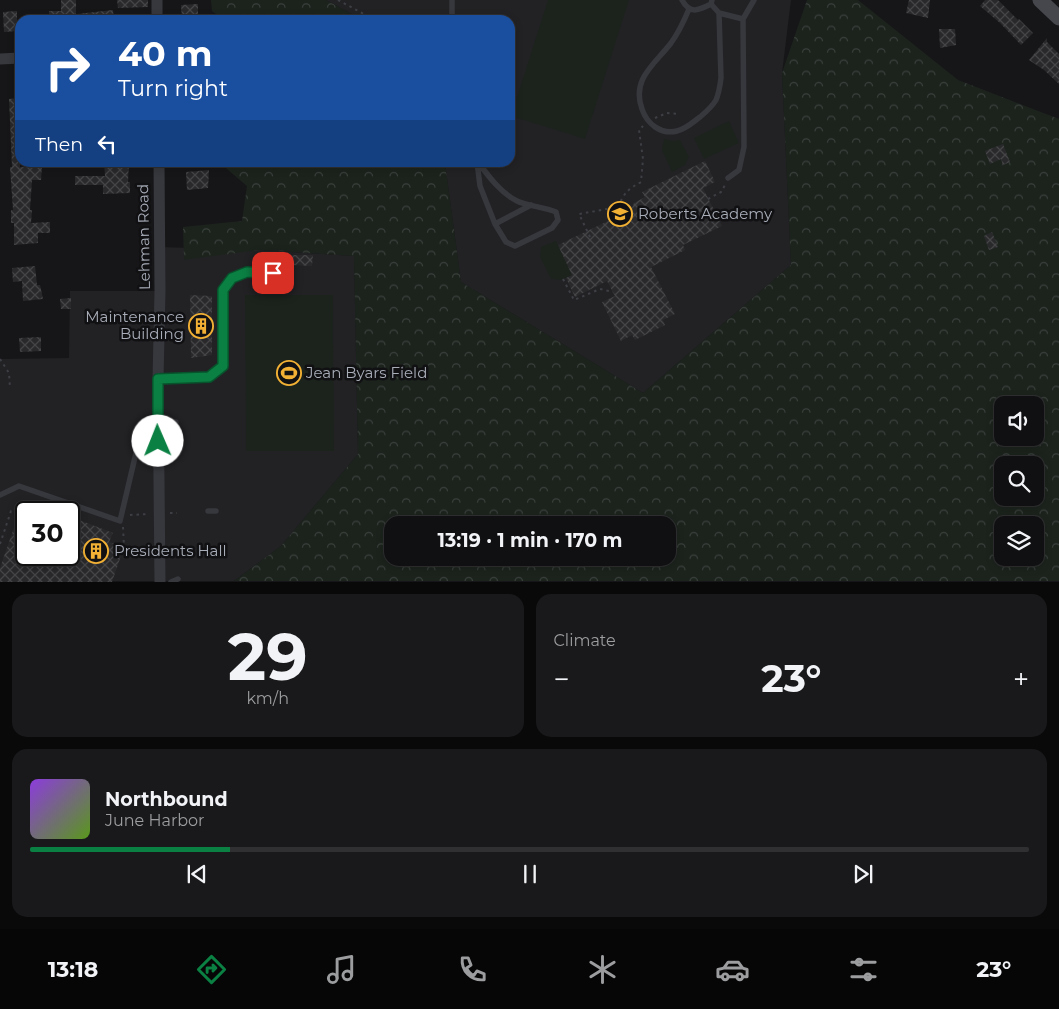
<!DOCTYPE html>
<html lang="en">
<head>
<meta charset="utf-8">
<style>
	:root { --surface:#101012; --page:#19191b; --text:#f1f3f6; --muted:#9c9d9f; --line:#303032; --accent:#0b8043 }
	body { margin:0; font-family:Montserrat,sans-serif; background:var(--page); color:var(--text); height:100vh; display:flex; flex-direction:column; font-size:19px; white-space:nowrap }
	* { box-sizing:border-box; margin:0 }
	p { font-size:16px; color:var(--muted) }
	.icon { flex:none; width:28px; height:28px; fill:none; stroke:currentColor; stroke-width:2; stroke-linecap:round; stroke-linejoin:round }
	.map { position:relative; height:582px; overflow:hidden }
	.sheet { display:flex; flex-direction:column; gap:12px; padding:12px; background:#09090a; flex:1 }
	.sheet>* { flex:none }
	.guide { position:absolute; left:15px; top:15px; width:500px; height:152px; border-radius:15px; box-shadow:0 2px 8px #0003,0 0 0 1px var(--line); background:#1a4fa0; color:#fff; overflow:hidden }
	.fabs { position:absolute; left:994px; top:396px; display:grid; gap:10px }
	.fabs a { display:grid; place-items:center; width:50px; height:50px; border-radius:10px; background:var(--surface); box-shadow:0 2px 8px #0003,0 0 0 1px var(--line); font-size:25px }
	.speed { position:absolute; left:15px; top:501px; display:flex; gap:10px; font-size:25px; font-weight:700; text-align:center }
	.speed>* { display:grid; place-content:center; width:65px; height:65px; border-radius:50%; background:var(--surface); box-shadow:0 2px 8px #0003,0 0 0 1px var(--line); line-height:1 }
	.speed .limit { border:2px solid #111; border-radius:8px; background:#fff; color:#111 }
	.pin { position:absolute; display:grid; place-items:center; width:42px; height:42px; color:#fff; margin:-21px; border-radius:10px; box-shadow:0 2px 8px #0006 }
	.me { position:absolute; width:55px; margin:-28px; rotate:359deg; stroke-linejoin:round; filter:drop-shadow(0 0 4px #0008) }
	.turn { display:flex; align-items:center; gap:18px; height:105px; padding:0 20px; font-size:22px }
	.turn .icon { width:65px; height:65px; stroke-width:2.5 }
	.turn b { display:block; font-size:35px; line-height:42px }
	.then { display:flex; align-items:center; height:48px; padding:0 20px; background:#0003; gap:10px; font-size:19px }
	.big { font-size:38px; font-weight:700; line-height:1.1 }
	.sheet .tile { flex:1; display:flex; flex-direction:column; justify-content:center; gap:8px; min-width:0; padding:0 18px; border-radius:15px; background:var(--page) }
	.sheet .dial { align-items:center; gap:0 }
	.dial b { font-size:65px; line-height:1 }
	.song { display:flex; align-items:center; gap:15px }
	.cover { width:60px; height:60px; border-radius:8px; background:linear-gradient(135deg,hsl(270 70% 55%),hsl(90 70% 35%)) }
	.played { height:5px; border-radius:2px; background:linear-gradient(90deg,var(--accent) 20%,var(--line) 20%) }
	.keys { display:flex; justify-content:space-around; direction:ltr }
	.heat { display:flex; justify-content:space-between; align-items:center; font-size:28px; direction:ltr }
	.sheet .tiles { flex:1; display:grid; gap:12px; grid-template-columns:1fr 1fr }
	.tile:last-child { grid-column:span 2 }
	.trip { position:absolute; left:384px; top:516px; width:292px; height:50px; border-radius:15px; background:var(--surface); box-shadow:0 2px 8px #0003,0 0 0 1px var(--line); font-weight:700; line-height:50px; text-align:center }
	.dock { display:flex; height:80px; justify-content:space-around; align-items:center; background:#060607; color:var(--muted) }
	.dock .icon { width:35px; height:35px }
	.dock .selected { color:var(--accent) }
	.dock b { font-size:22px; color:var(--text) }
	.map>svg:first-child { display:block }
	.built { fill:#222225; fill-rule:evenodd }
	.green { fill:#1c231d }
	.forest { fill:url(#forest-crowns); fill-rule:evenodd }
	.building { fill:url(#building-cross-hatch) }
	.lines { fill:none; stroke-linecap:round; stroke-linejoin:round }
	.path { stroke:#3d3f44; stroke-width:2; stroke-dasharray:2.5 4; stroke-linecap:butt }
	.lane { stroke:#37383d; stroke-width:5.5 }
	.street { stroke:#37383d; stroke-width:11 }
	.secondary { stroke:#45474d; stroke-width:15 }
	.route-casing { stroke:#07532c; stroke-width:12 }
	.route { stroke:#0b8043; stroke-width:9 }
	.labels { text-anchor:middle; stroke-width:5; stroke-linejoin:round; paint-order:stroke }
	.poi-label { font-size:15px; fill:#a8adb8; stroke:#111113; text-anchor:start }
	.street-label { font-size:15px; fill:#a8adb8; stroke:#111113 }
</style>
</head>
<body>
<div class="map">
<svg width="1059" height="582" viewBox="0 0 1059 582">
	<defs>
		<pattern id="forest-crowns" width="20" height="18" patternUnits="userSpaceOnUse" patternTransform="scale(1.25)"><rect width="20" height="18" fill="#1c231d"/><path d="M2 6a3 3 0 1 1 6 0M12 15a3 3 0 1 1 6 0" fill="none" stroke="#3a403c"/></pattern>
		<pattern id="building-cross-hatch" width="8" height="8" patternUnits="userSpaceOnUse" patternTransform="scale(1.25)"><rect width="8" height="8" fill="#29292c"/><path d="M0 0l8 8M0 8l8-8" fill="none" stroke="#454548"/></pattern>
	</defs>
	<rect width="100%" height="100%" fill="#161618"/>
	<path class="built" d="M326,0H791L782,73L791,265L643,393L461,282L445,163L510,162V20H363Z
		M159,247L260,250L354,256L358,454L281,546L234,581H0V359L69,358L70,291H160ZM26,512H69V555H26Z"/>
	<path class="green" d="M548,0H629L585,139L511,116Z
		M729,121L739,143L704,159L694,138Z
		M664,139L673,141L680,140L689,157L685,165L672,172L662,150Z
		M556,241L572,275L561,280L551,279L540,257L541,247Z
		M245,295H333L334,451H246Z"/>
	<path class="forest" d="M211,0H326L363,20H224L212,11Z
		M807,0H858L958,80L1059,119V581H234L281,546L358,454L354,256L260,250L184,260L183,227L242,221L247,186L220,163H445L461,282L643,393L791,265L782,73ZM1002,405H1035V438H1002ZM1002,465H1035V498H1002ZM392,525H668V558H392ZM1002,525H1035V558H1002Z"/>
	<path class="building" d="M61,0H76V20H49V11H61Z
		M117,0H148V7L118,8Z
		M909,0H930L928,18L906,13Z
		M985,0H998L1018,20L1019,19L1033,33L1021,45L1000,23L980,6Z
		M198,4V19H182L181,5Z
		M113,10L114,20H77V14Z
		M17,11V31L4,32L3,12Z
		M939,29H955L956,45L940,48Z
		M1047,38V42L1059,54V84L1044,70L1029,60Z
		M20,98V167L42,166L41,180H32L30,210H32L31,223L50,222V233H38V243L14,245V223H11V210H13L10,167H12L9,99Z
		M1003,144L1010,162L1003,165L1001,159L990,164L985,151Z
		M705,161L715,182L703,188L722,226L683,245L685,250L651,267L675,314L663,320L665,325L635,340L632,335L621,341L602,302L615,296L607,281L575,297L566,278L572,275L558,245L631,210L634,203L645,197L642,192Z
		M104,162H129L128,182H130V193L103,194V185H75V176H105Z
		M209,170L208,188L187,190L186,172Z
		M992,232L998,247L989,250L984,236Z
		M292,255H313L312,266L292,265Z
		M35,266L37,285H40L43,299L23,301L22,281L13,282L12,268Z
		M190,295L212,296V355L191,358Z
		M71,298V309H61L60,299Z
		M41,337V351L20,352L19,338Z
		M18,516L26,519V555H69V516L113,533L109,542L124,547L112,582H0V568Z"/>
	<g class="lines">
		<path class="path" d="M338,0L373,19
			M655,118L667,113L680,114
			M708,199L721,192L725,185
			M620,202L629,221
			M590,237L579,214L618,207C624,193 628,189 641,182L643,159L639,130L643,126
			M563,279L574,300L600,289L613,292
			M0,359L9,373L10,388
			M42,512L46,503
			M170,513H177
			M130,515L148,514
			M123,527L124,547
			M0,544L11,511L26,516"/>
		<path class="lane" d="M452,0V13L453,20
			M682,0C690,15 699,10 711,4L712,0
			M711,4L719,13L743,19
			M689,9C684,21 679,32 671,43C655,64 631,79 642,109C647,124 661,135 677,131C686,129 693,122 700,117C706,112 712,107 716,100C719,93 720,86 721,78L719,13
			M477,162L480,186L495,224L506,242L515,246L552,228L558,220L556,212C544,207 527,206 517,201C501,193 489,177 478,162
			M728,178L739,170L744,147L743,19L754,0
			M495,224L531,205
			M158,379L209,377L223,366V290L232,279L247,272L291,275
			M0,495L19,486L120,521L140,436C152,423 159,423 176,422
			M208,511H216
			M171,582L178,579"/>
		<path class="street" d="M157,0V20
			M0,59L20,58
			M159,162L160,291L158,379L160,582"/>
		<path class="secondary" d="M1040,0L1059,18"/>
	</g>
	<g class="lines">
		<defs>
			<path id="route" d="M158,441V379L209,377L223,366V290L232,278L247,272L273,273"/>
		</defs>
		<use href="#route" class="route-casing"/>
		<use href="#route" class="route"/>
	</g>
	<defs>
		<symbol id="school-ring" viewBox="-11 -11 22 22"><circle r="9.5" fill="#111113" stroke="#f2b134" stroke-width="1.5"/><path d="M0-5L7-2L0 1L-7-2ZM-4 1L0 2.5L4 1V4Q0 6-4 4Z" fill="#f2b134"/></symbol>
		<symbol id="building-ring" viewBox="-11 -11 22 22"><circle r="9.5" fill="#111113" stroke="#f2b134" stroke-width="1.5"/><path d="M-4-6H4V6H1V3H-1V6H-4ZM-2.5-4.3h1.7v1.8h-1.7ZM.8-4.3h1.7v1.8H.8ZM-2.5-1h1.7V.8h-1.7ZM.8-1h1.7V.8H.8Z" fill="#f2b134"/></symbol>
		<symbol id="stadium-ring" viewBox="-11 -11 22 22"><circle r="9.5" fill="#111113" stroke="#f2b134" stroke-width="1.5"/><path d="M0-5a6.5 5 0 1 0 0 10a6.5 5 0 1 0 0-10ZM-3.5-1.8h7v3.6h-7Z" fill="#f2b134"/></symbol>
	</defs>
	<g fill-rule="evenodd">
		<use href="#school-ring" x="606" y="200" width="28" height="28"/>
		<use href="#building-ring" x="187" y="312" width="28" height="28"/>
		<use href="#stadium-ring" x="275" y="359" width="28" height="28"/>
		<use href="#building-ring" x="82" y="537" width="28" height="28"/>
	</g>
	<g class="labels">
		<g class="poi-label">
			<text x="638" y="219">Roberts Academy</text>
			<text x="184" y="322" text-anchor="end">Maintenance<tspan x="184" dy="17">Building</tspan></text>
			<text x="306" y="378">Jean Byars Field</text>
			<text x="114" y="556">Presidents Hall</text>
		</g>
		<g class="street-label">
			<text transform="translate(144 237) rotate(-91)" y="5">Lehman Road</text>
		</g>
	</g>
</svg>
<div class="fabs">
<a><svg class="icon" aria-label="sound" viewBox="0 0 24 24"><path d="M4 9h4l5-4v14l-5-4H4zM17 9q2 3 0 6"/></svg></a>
<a><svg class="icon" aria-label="search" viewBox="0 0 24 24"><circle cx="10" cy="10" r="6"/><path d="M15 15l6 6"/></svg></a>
<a><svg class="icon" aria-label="layers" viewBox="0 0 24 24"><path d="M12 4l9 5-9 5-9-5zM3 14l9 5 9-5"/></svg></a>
</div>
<div class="speed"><div class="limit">30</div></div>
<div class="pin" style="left:273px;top:273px;background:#d93025"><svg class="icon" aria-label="arrive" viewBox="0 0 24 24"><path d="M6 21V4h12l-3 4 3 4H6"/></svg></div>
<svg class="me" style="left:158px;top:441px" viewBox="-20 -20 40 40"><circle r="19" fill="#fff"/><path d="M0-13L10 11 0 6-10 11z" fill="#0b8043"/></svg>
<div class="trip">13:19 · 1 min · 170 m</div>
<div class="guide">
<div class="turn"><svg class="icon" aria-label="right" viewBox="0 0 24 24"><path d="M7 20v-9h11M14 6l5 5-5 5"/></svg><div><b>40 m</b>Turn right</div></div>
<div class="then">Then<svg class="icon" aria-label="left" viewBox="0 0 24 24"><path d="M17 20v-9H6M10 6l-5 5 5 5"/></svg></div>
</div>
</div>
<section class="sheet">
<div class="tiles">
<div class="tile dial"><b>29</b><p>km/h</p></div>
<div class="tile"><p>Climate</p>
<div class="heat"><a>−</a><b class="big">23°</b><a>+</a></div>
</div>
<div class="tile">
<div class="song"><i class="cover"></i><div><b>Northbound</b><p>June Harbor</p></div></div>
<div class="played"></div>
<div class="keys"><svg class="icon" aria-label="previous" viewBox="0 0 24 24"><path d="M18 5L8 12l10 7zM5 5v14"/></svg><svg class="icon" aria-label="pause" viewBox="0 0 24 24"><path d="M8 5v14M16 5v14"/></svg><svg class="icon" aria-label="next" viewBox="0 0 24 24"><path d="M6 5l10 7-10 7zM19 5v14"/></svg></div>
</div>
</div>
</section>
<nav class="dock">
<b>13:18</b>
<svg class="icon selected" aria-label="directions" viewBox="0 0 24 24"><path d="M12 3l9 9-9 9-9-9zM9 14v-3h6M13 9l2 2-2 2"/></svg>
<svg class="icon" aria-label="music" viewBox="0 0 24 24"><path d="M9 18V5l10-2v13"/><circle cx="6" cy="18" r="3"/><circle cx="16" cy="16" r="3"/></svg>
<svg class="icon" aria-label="phone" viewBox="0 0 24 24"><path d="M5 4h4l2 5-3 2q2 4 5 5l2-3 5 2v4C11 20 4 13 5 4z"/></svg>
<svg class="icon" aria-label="climate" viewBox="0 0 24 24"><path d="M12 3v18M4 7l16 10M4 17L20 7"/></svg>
<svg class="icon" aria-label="car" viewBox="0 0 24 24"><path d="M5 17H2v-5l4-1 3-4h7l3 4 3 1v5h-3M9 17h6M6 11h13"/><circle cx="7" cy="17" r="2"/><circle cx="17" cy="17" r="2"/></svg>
<svg class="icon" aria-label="filters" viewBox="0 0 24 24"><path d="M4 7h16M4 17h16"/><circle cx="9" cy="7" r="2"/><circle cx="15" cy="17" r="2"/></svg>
<b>23°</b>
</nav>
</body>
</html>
